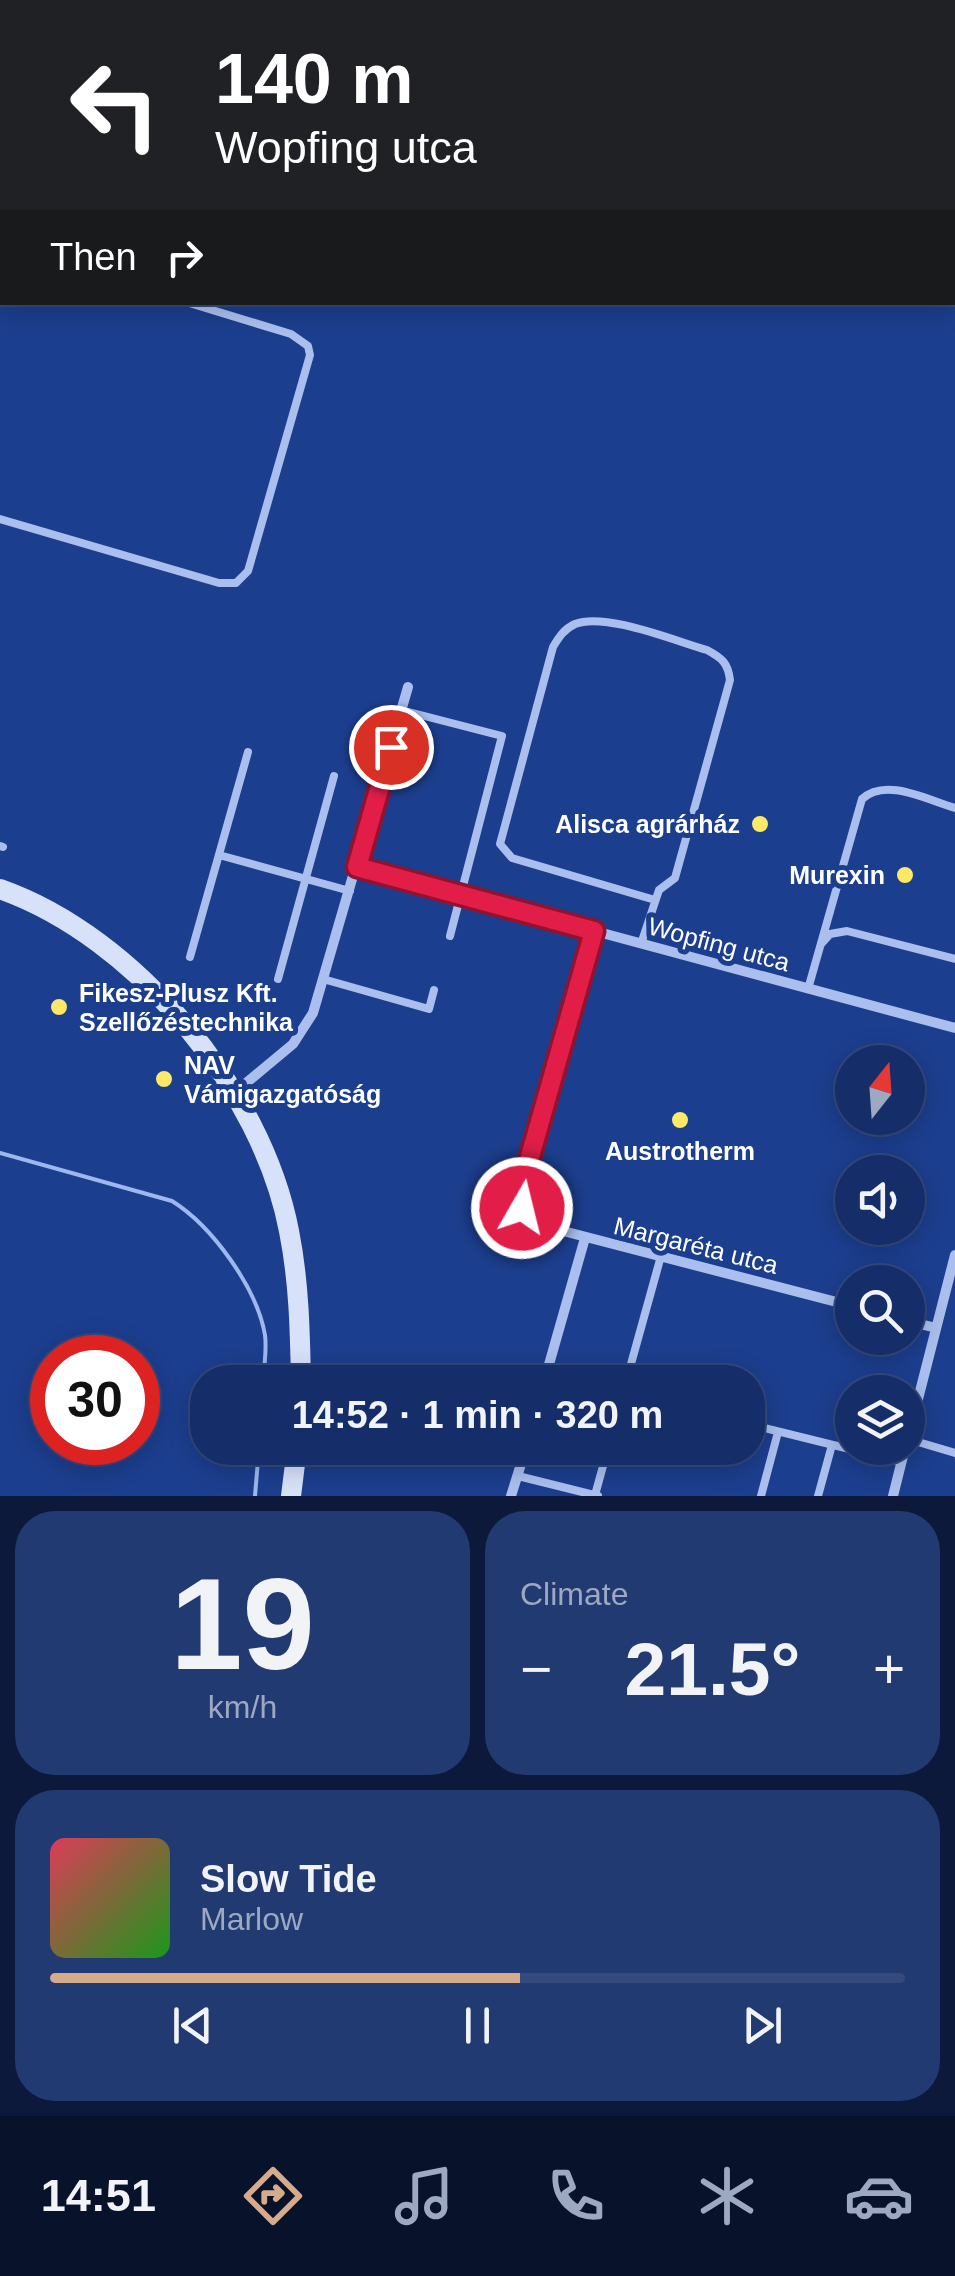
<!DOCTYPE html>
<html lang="en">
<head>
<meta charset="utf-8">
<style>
	:root { --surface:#152e6a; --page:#223a72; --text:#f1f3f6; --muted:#9da8c1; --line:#344a7e; --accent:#d6ab8b }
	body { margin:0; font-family:Helvetica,sans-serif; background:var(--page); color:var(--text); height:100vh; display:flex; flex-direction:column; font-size:38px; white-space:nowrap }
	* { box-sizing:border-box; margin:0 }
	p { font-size:32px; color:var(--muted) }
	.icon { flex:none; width:55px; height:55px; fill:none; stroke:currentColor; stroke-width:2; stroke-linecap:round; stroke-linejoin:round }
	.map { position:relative; height:1496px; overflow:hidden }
	.details { display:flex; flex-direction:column; gap:15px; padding:15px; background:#0c193a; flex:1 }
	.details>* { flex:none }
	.top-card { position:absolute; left:0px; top:0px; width:955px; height:305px; box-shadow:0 5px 25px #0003,0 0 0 2px var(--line); background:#202124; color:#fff; overflow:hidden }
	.needle { width:65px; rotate:17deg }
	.tools { position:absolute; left:835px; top:1045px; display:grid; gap:20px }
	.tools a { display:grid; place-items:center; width:90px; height:90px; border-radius:50%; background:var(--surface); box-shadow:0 5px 25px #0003,0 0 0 2px var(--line); font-size:50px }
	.speed { position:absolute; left:30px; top:1335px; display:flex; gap:20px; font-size:50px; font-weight:700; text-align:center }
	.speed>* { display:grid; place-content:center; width:130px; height:130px; border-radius:50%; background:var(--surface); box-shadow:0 5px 25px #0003,0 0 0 2px var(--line); line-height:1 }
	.speed .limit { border:15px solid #d22; background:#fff; color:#111 }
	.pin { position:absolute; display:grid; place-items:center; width:85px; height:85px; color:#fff; margin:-42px; border:5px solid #fff; border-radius:50%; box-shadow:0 2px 10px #0007 }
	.me { position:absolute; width:110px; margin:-55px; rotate:8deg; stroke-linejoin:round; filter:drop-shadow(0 0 8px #0008) }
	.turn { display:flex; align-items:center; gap:35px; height:210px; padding:0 50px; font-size:45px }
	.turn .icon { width:130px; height:130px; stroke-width:2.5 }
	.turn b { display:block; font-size:70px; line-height:85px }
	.then { display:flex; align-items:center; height:95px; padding:0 50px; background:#0003; gap:20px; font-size:38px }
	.big { font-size:75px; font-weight:800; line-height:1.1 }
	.details .widget { flex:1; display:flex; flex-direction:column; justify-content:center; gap:15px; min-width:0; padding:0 35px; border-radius:40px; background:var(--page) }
	.details .dial { align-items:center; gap:0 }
	.dial b { font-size:130px; line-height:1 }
	.song { display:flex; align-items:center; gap:30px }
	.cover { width:120px; height:120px; border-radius:15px; background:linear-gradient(135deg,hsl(350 70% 55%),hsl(120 70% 35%)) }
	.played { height:10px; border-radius:5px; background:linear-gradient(90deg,var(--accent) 55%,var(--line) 55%) }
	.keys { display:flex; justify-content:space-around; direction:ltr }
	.heat { display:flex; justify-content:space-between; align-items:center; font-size:55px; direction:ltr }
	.details .tiles { flex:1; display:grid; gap:15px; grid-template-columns:1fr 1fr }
	.widget:last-child { grid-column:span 2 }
	.trip { position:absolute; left:190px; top:1365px; width:575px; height:100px; border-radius:40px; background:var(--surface); box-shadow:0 5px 25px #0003,0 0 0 2px var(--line); font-weight:800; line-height:100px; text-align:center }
	.menu { display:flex; height:160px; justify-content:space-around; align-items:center; background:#08122a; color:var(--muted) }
	.menu .icon { width:70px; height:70px }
	.menu .current { color:var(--accent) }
	.menu b { font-size:45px; color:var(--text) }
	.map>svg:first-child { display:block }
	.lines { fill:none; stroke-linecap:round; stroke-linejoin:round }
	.stream { stroke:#9db7ef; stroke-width:4 }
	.lane { stroke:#aabfed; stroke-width:8 }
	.street { stroke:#aabfed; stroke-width:10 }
	.secondary { stroke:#d7e1fa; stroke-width:20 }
	.route-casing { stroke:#92132f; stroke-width:25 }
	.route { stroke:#e11d48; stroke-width:18 }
	.poi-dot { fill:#fee868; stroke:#1c3e8e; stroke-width:4 }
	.labels { text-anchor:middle; stroke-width:10; stroke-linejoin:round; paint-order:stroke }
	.poi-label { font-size:25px; font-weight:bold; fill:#fff; stroke:#1c3e8e; text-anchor:end }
	.street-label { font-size:25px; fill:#fff; stroke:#1c3e8e }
</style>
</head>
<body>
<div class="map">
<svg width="955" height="1496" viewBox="0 0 955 1496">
	<rect width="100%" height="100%" fill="#1c3e8e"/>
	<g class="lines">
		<path class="stream" d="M0,1153L172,1201C212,1226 257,1288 265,1335C267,1350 264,1367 263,1382
			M255,1496L259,1448"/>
		<path class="lane" d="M0,247H2
			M0,519L219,583H236L248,571L310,355L308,346L291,334L186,302
			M401,710L502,736L450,936
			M0,846L3,847
			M219,855L350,891
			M641,944L659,890L675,878L730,680C728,663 722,658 707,650C675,641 605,612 575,624C564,629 559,637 553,647L500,844L512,858L655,900
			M821,944L830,934L847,931L955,959
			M190,957L248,752
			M278,979L334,776
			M323,979L429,1009L434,990
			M808,989L862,799C886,777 927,800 955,808
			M626,1382L661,1256
			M748,1424L902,1462
			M908,1439L955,1453
			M518,1476L598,1496
			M595,1495L608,1448
			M761,1496L778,1432
			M818,1496L832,1445"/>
		<path class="street" d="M357,867L955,1028
			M594,931L524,1177L522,1208L540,1225L852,1306
			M234,1093L293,1044L313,1013L408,687
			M908,1321L936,1328
			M544,1382L585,1238
			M908,1438L955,1255
			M511,1496L526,1448
			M893,1496L905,1448"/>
		<path class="secondary" d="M0,889C136,937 262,1090 289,1231C299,1281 300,1331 301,1382
			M291,1496L297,1448"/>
	</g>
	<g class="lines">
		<defs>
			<path id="route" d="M391,747L357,867L594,931L524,1178L522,1208"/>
		</defs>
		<use href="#route" class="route-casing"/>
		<use href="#route" class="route"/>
	</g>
	<g class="poi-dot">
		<circle cx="760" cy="824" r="10"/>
		<circle cx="905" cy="875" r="10"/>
		<circle cx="59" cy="1007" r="10"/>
		<circle cx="164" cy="1079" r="10"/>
		<circle cx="680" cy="1120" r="10"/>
	</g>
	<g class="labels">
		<g class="poi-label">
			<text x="740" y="833">Alisca agrárház</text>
			<text x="885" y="884">Murexin</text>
			<text x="79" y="1002" text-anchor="start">Fikesz-Plusz Kft.<tspan x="79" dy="29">Szellőzéstechnika</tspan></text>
			<text x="184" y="1074" text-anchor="start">NAV<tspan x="184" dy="29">Vámigazgatóság</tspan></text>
			<text x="680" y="1160" text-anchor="middle">Austrotherm</text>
		</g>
		<g class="street-label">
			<text transform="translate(719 944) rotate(15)" y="9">Wopfing utca</text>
			<text transform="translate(696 1245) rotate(14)" y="9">Margaréta utca</text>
		</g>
	</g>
</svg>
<div class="tools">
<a><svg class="needle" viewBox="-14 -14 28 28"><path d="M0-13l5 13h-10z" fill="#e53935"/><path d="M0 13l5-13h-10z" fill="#9da8c1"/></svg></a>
<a><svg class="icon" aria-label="sound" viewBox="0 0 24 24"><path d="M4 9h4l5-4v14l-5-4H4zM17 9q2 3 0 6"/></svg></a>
<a><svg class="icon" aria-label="search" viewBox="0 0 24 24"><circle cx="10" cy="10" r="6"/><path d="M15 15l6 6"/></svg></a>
<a><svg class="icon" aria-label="layers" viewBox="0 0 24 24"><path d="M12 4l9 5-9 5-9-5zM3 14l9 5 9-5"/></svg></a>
</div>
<div class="speed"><div class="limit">30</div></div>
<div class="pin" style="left:391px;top:747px;background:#d93025"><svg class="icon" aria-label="arrive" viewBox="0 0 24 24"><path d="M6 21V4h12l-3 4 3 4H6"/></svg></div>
<svg class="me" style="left:522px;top:1208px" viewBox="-20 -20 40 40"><circle r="17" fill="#e11d48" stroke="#fff" stroke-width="3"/><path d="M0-11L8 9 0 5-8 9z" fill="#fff"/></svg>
<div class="trip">14:52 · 1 min · 320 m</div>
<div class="top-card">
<div class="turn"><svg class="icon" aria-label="left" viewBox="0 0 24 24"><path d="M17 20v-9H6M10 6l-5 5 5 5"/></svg><div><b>140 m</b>Wopfing utca</div></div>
<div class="then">Then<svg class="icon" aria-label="right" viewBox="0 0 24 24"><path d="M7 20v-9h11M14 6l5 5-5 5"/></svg></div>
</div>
</div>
<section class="details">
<div class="tiles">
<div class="widget dial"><b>19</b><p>km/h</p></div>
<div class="widget"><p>Climate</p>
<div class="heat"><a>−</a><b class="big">21.5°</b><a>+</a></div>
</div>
<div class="widget">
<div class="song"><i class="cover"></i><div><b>Slow Tide</b><p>Marlow</p></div></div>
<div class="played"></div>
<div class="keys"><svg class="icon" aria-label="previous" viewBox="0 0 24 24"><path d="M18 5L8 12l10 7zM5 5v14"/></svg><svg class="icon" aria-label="pause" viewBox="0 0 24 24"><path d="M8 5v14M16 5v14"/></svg><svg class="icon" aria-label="next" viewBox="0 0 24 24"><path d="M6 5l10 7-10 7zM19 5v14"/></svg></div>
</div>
</div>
</section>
<nav class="menu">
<b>14:51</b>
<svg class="icon current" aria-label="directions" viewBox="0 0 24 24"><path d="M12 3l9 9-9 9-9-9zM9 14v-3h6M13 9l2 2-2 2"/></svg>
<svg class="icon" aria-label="music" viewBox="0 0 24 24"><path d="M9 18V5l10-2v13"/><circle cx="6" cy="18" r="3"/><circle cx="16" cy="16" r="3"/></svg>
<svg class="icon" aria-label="phone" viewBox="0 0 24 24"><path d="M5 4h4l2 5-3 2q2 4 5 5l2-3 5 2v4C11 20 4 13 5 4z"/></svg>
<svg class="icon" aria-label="climate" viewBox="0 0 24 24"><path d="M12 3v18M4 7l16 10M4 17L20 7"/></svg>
<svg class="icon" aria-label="car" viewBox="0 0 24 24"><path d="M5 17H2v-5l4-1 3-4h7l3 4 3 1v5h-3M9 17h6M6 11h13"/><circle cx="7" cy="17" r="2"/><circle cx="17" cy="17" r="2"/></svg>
</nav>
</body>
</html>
